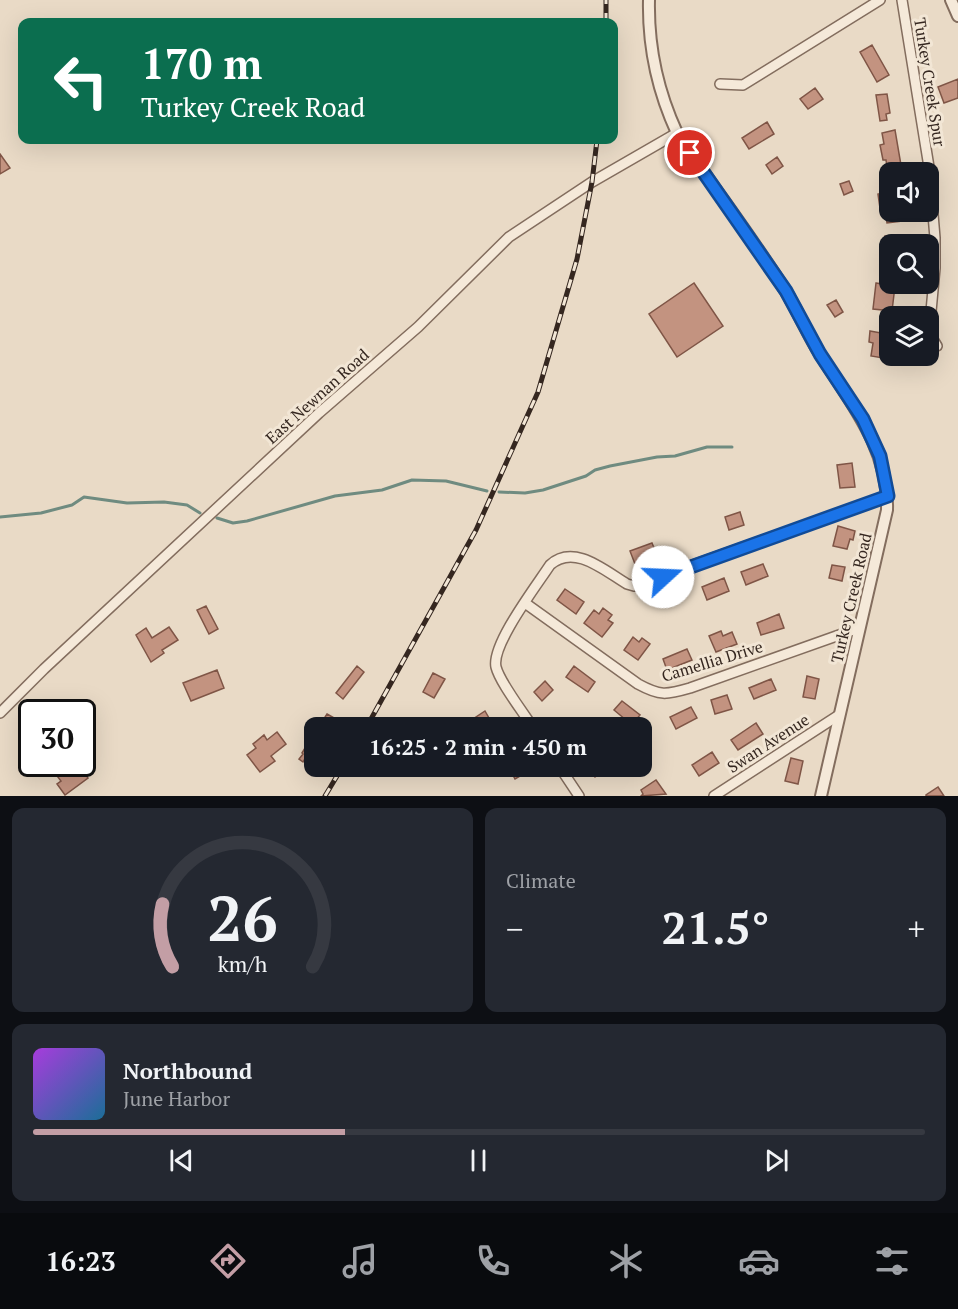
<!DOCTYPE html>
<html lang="en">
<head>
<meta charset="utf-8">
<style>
	:root { --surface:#171b24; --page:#242831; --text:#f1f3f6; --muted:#9ea1a6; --line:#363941; --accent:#c39ea5 }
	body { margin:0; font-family:"PT Serif",serif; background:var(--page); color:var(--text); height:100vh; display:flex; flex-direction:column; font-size:22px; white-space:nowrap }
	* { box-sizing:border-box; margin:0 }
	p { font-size:20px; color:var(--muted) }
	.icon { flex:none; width:33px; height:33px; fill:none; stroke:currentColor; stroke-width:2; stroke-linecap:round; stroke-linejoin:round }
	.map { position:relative; height:796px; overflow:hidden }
	.sheet { display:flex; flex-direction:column; gap:12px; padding:12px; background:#0d0f14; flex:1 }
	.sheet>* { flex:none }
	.top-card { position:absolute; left:18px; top:18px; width:600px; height:126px; border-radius:12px; box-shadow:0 6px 24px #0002; background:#0b6e4f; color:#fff; overflow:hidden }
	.tools { position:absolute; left:879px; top:162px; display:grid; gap:12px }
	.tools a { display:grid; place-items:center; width:60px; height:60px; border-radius:12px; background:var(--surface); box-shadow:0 6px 24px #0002; font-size:30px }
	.speed { position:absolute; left:18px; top:699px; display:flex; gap:12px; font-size:30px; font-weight:700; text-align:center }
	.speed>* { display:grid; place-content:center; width:78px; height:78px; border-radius:50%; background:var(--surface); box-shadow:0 6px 24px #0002; line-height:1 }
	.speed .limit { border:3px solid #111; border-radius:9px; background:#fff; color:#111 }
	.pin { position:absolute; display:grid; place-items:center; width:51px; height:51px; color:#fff; margin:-26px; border:3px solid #fff; border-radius:50%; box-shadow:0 2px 6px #0007 }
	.me { position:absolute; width:66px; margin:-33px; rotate:70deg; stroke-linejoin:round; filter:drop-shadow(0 0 4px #0008) }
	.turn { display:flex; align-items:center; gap:21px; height:126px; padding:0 24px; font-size:27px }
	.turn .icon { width:78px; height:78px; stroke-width:2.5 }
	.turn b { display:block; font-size:42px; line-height:51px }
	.big { font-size:45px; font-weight:800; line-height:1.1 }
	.sheet .card { flex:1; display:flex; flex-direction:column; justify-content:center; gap:9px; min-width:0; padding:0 21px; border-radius:12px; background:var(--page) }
	.sheet .dial { align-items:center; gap:0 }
	.dial svg { height:156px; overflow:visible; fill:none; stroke:var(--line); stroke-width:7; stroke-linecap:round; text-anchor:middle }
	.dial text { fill:var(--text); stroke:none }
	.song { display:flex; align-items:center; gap:18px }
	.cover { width:72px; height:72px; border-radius:9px; background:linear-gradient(135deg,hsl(280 70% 55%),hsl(200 70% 35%)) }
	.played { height:6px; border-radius:3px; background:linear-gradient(90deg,var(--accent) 35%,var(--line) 35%) }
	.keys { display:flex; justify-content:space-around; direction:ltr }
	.heat { display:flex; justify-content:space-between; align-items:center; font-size:33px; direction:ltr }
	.sheet .tiles { flex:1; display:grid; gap:12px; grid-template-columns:1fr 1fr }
	.card:last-child { grid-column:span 2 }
	.trip { position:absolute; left:304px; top:717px; width:348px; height:60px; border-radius:12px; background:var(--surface); box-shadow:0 6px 24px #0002; font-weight:800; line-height:60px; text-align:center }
	.tabs { display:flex; height:96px; justify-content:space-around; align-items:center; background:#090b0e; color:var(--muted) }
	.tabs .icon { width:42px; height:42px }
	.tabs .current { color:var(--accent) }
	.tabs b { font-size:27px; color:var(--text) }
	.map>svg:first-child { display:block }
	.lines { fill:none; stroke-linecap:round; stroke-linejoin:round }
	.stream { stroke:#6f8b80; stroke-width:3 }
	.building { fill:#c39380; stroke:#7f5546; stroke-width:1.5 }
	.minor-casing { stroke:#836d5e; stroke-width:12 }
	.tertiary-casing { stroke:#836d5e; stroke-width:14 }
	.minor { stroke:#f5e9d9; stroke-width:9 }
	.tertiary { stroke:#f5e9d9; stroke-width:10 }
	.rail-casing { stroke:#352720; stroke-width:5 }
	.rail { stroke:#f2e6d5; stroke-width:3; stroke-dasharray:9; stroke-linecap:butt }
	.route-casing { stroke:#114b97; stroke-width:15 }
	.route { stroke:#1a73e8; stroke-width:10 }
	.labels { text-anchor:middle; stroke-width:6; stroke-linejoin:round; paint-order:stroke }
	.street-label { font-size:16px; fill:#352720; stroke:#f2e6d5 }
</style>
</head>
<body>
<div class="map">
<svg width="958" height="796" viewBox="0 0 958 796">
	<rect width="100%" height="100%" fill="#e9dac6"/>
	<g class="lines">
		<path class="stream" d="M499,492L525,493L543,490L586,476L595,470L610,466L657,457L675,456L707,447H732
			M0,517L41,513L72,505L84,497L127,503L164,502L187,505L200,513
			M217,518L233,523L247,521L335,496L382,490L412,480L446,481L487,491"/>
	</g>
	<path class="building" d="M872,45L889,75L877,82L860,52Z
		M958,79V98L944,103L938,87Z
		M815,88L823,99L808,109L800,99Z
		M887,94L890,113L886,114L887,120L880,121L876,95Z
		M767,122L774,134L749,149L742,138Z
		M895,130L901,165L887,167L886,160H883L880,145L884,144L882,133Z
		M0,154L10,168L0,174Z
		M777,157L783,166L772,174L766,165Z
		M849,181L853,191L844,195L840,184Z
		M890,192V212H900L902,221L887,223L885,207L880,208L878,194Z
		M885,236L899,237L898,244H890V263H884Z
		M694,283L723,326L677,357L649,314Z
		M876,283L895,286L892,311L873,309Z
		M836,300L843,312L835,317L827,305Z
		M870,331L887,334L883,358L871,356L873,343L869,342Z
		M852,463L855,487L840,488L837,465Z
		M740,512L744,525L729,530L725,517Z
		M838,526L855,531L853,540L850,539L847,549L833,546Z
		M652,543L657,555L635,564L630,551Z
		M763,564L768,576L746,585L741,572Z
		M832,565L845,567L842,581L829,578Z
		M724,578L729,591L707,600L702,587Z
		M565,589L584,602L576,614L557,600Z
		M206,606L218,629L209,634L197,610Z
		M603,608L612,615L608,620L613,623L602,637L584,623L594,610L599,614Z
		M779,614L784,628L761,635L757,623Z
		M169,627L178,640L162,650L164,653L151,662L136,635L146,628L152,638Z
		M721,631L723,636L732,632L737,644L716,652L709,636Z
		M633,637L639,642L642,638L650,644L638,660L624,650Z
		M687,649L692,660L667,670L663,659Z
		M357,666L364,672L343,699L336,693Z
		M574,666L595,682L588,692L566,677Z
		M217,670L224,688L191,701L183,683Z
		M433,673L445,679L434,698L423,692Z
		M807,676L819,679L815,699L803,697Z
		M771,679L776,690L754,699L749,688Z
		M545,681L553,690L542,701L534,692Z
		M727,695L732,709L715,714L711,700Z
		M622,701L640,715L632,725L614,710Z
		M691,707L697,718L676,729L670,717Z
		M485,711L493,725V728H478L473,719Z
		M327,714L336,719L330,728H318Z
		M756,723L763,734L738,750L731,740Z
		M277,732L286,744L271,756L275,761L260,772L247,755L256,748L253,744L264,735L267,740Z
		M315,732V751L311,757L307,755L303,762L299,759L303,754L302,753Z
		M712,752L719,763L699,776L692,765Z
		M791,758L803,761L798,784L785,781Z
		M48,764H70L75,770L80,766L88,778L65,795L57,784L61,781Z
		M508,766H526L529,771L515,779Z
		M589,766H605L607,769L595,777Z
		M656,780L666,794L641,796L643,794L641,790Z
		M938,787L944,796H926V795Z"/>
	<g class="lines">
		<defs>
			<path id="minor" d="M902,0L929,167L935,238V268L929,333L937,346
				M720,84L743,85L880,0
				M525,603L638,684C660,696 666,695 690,688L859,628
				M0,713L44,669L319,413L418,327L509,237L592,182L677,133
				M533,728C524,713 500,683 496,667C491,645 537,585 550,565C574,543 605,571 627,584L634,586L888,496
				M559,766L579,796
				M714,796L839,715"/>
			<path id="tertiary" d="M649,0C648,45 658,92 677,133C712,186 751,236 785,290C798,311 807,334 820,354C851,404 889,448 887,510L821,796
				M951,0L958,16"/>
		</defs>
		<use href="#minor" class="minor-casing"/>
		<use href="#tertiary" class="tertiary-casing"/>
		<use href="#minor" class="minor"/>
		<use href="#tertiary" class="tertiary"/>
		<defs>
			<path id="rail" d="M606,22V0
				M366,728L476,530L538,392L577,259L592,182L597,140
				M325,796L343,766"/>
		</defs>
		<use href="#rail" class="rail-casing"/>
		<use href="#rail" class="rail"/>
	</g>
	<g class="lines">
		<defs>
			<path id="route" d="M663,577L888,496L880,456L863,419L820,354L786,291L690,153"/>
		</defs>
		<use href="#route" class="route-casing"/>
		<use href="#route" class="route"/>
	</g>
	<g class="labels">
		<g class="street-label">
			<text transform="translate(930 82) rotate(81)" y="6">Turkey Creek Spur</text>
			<text transform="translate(317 396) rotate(-42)" y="6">East Newnan Road</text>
			<text transform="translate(851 598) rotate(-77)" y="6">Turkey Creek Road</text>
			<text transform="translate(712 661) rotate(-17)" y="6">Camellia Drive</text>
			<text transform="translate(768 743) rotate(-33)" y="6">Swan Avenue</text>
		</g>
	</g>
</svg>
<div class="tools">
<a><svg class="icon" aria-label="sound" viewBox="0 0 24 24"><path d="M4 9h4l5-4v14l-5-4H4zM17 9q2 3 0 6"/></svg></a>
<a><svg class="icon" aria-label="search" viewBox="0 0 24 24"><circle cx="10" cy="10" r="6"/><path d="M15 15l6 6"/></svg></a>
<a><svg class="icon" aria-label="layers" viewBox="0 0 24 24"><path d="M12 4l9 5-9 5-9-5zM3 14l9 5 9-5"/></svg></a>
</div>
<div class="speed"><div class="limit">30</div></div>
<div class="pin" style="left:690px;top:153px;background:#d93025"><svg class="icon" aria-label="arrive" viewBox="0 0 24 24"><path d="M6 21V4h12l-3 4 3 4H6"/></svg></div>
<svg class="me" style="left:663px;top:577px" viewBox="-20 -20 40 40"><circle r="19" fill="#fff"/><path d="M0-13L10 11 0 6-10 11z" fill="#1a73e8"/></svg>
<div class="trip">16:25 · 2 min · 450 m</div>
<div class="top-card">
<div class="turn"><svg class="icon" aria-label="left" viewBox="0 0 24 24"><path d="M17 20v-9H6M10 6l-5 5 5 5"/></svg><div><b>170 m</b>Turkey Creek Road</div></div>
</div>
</div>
<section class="sheet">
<div class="tiles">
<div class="card dial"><svg viewBox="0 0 100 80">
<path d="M14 69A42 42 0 1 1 86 69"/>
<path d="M14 69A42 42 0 0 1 9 37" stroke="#c39ea5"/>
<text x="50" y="56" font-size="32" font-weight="700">26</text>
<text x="50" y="72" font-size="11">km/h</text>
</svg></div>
<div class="card"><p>Climate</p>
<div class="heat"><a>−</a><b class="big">21.5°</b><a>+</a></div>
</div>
<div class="card">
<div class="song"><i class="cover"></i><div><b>Northbound</b><p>June Harbor</p></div></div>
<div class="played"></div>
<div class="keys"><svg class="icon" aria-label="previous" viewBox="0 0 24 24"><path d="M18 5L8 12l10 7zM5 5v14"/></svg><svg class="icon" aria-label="pause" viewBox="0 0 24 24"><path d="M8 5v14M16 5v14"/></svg><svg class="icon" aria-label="next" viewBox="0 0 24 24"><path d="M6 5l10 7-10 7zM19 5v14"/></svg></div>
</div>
</div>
</section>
<nav class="tabs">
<b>16:23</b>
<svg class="icon current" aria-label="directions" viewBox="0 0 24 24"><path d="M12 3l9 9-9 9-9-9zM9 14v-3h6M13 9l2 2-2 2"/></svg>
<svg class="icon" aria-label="music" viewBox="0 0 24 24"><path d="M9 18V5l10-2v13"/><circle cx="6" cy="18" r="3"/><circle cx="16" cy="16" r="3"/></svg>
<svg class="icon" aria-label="phone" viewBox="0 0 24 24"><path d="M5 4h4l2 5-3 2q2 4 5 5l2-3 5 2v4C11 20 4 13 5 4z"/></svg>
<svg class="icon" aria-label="climate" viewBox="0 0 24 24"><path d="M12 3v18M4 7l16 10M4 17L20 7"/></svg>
<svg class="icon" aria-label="car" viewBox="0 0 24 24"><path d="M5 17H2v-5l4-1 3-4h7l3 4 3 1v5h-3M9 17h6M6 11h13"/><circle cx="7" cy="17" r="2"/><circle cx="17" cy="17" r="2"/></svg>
<svg class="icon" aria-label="filters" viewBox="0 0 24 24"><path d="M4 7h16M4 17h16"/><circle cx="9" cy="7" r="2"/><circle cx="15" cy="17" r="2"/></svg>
</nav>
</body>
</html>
